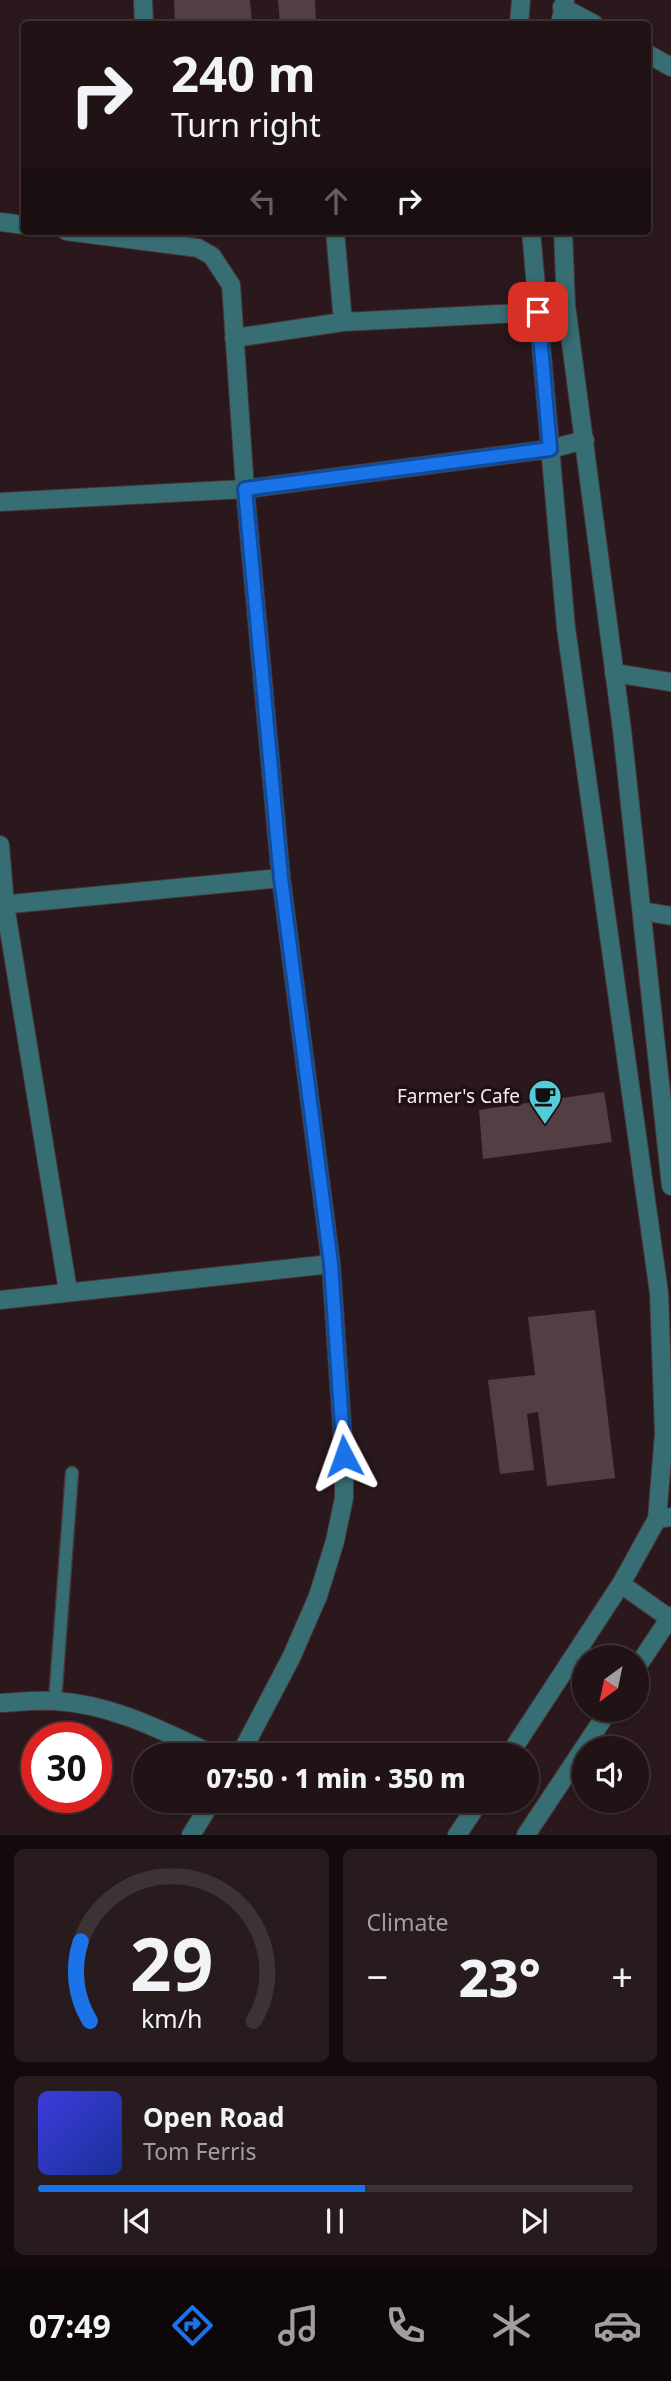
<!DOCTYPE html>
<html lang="en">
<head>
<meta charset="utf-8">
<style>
	:root { --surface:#201215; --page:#281b1e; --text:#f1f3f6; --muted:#a29ea0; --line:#3d3234; --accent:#1a73e8 }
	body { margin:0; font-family:"Noto Sans",sans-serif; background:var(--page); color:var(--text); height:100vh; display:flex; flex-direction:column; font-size:26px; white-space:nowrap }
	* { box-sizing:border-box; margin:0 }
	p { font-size:23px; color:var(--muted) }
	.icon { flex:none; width:38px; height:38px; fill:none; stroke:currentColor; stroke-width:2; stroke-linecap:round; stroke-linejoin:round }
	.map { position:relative; height:1835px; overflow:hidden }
	.panel { display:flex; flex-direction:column; gap:14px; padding:14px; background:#120a0c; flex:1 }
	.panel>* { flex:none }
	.guide { position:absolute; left:21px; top:21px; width:630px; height:214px; border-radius:7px; box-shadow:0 2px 5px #0004,0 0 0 2px var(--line); background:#201215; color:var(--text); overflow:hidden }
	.needle { width:46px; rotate:213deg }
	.controls { position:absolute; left:572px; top:1645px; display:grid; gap:14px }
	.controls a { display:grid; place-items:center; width:77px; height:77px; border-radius:50%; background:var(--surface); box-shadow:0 2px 5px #0004,0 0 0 2px var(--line); font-size:35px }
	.speed { position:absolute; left:21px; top:1722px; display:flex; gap:14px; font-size:35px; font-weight:700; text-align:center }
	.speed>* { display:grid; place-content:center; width:91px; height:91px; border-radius:50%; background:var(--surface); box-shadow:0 2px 5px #0004,0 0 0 2px var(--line); line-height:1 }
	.speed .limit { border:10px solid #d22; background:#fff; color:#111 }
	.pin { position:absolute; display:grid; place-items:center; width:60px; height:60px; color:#fff; margin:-30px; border-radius:14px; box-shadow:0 4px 10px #0006 }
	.me { position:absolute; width:77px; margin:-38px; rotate:356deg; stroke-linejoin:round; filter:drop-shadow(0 0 5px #0008) }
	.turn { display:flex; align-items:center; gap:24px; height:147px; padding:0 35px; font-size:32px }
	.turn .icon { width:91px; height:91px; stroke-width:2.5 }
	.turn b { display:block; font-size:49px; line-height:60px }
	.lanes { display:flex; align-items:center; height:66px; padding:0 35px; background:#0003; justify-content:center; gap:35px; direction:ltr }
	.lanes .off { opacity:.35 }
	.big { font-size:52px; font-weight:800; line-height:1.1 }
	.panel .tile { flex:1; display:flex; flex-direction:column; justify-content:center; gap:10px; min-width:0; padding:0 24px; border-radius:10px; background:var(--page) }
	.panel .dial { align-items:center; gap:0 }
	.dial svg { height:182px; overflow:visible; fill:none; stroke:var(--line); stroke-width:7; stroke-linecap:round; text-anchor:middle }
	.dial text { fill:var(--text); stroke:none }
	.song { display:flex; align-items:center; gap:21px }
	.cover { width:84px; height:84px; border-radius:10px; background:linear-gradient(135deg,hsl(240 70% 55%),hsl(230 70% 35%)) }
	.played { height:7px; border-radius:4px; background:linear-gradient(90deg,var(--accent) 55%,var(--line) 55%) }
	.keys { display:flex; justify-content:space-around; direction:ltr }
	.heat { display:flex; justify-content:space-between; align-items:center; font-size:38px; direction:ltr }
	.panel .tiles { flex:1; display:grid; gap:14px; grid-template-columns:1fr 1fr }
	.tile:last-child { grid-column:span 2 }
	.trip { position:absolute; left:133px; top:1743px; width:406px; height:70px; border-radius:35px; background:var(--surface); box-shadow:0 2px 5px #0004,0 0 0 2px var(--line); font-weight:800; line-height:70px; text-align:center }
	.tab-bar { display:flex; height:112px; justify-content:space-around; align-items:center; background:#0d0708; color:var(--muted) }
	.tab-bar .icon { width:49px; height:49px }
	.tab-bar .on { color:var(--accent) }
	.tab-bar b { font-size:32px; color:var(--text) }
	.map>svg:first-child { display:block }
	.building { fill:#533f43 }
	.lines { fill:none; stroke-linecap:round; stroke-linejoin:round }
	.service-casing { stroke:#473639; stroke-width:15 }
	.minor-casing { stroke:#473639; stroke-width:20 }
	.tertiary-casing { stroke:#473639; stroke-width:20 }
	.service { stroke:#376e73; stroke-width:12 }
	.minor { stroke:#376e73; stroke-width:18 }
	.tertiary { stroke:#376e73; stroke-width:18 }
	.route-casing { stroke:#114b97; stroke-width:18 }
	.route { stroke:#1a73e8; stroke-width:12 }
	.labels { text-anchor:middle; stroke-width:7; stroke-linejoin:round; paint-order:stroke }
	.poi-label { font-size:19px; fill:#f9ecee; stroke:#200f13; text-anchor:end }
</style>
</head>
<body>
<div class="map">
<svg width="671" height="1835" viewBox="0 0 671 1835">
	<rect width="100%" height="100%" fill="#2a181c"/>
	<path class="building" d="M174,0H250L252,24H175Z
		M278,0H315L316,24H280Z
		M604,1092L612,1142L483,1159L479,1110Z
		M595,1310L615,1478L547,1486L538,1412L527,1414L534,1470L500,1474L488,1380L535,1375L528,1317Z"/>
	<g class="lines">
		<defs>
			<path id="service" d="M55,1701L72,1473"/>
			<path id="minor" d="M143,0L144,24
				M562,7L594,24
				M648,54L671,67
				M0,222L24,225
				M66,231L198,248L212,256L231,285L245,489L281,878L331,1264L344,1456V1498L335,1541L318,1596L291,1658L240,1755
				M335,231L343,322
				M234,338L343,322L538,312
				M0,502L245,489L550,449L585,440
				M614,673L671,682
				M0,845L5,905L68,1291
				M0,905L281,878
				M642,911L671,916
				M0,1300L331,1264
				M0,1703C18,1702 37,1700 55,1701C112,1704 163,1731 214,1755
				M191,1835L212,1801"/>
			<path id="tertiary" d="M519,24L521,0
				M560,24L565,0
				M531,231L566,628L659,1293L664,1434L657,1519
				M563,231L566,305L622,730L671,1186
				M621,1584L669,1618
				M637,1667L671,1616
				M509,1755L621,1584L657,1519L671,1517
				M457,1835L480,1801
				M526,1835L609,1710"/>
		</defs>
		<use href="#service" class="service-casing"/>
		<use href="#minor" class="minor-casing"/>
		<use href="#tertiary" class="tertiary-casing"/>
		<use href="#service" class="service"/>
		<use href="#minor" class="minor"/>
		<use href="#tertiary" class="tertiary"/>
	</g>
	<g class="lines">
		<defs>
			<path id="route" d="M344,1456L331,1264L281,878L245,489L550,449L538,312"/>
		</defs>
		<use href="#route" class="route-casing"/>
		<use href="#route" class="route"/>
	</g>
	<defs>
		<symbol id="cafe-pin" viewBox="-11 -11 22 30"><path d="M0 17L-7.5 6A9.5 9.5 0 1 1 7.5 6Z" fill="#52ccd6" stroke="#200f13"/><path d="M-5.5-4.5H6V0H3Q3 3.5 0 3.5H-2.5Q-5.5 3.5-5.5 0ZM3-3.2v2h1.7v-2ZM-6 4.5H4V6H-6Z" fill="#111"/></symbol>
	</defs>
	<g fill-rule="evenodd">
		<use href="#cafe-pin" x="526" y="1077" width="38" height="52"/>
	</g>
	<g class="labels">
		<g class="poi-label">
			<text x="520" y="1103">Farmer's Cafe</text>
		</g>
	</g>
</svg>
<div class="controls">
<a><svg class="needle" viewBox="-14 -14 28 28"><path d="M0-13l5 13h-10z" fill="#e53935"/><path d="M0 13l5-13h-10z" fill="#a29ea0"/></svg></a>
<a><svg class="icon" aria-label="sound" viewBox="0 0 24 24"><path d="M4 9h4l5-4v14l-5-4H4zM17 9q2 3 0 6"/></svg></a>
</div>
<div class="speed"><div class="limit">30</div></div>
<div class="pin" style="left:538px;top:312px;background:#d93025"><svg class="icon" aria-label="arrive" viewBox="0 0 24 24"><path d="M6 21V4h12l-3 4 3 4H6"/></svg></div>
<svg class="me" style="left:344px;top:1456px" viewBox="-20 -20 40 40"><path d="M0-17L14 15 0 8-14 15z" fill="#1a73e8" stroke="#fff" stroke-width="4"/></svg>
<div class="trip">07:50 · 1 min · 350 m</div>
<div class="guide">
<div class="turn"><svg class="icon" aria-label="right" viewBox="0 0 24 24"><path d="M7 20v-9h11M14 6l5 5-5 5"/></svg><div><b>240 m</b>Turn right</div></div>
<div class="lanes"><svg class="icon off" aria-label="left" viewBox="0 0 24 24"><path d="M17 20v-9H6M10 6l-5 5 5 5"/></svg><svg class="icon off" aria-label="ahead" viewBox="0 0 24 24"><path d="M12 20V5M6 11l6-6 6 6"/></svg><svg class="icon" aria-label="right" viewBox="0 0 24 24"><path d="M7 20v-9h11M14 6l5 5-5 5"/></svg></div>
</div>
</div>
<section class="panel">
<div class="tiles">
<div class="tile dial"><svg viewBox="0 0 100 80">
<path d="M14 69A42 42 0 1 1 86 69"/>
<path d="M14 69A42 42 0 0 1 10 34" stroke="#1a73e8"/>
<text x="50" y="56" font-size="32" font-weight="700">29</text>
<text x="50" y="72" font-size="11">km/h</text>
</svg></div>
<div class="tile"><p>Climate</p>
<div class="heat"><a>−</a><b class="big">23°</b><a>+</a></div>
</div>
<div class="tile">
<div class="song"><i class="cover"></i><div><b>Open Road</b><p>Tom Ferris</p></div></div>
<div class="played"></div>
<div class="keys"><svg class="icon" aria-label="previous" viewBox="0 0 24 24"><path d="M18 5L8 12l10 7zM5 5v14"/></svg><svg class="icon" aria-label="pause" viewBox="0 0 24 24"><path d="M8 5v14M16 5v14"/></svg><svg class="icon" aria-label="next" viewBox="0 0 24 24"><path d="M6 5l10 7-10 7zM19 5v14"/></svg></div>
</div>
</div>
</section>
<nav class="tab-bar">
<b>07:49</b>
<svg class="icon on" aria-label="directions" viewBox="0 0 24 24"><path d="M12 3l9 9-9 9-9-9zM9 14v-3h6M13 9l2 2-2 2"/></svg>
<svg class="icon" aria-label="music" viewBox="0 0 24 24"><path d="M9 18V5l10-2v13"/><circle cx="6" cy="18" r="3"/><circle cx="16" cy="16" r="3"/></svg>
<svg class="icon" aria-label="phone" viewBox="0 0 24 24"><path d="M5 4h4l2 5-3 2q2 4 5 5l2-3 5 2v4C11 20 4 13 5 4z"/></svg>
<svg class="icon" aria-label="climate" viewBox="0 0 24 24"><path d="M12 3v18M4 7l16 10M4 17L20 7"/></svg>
<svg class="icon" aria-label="car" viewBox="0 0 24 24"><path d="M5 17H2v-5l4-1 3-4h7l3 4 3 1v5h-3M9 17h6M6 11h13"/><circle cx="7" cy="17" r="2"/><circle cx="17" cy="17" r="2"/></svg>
</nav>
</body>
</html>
